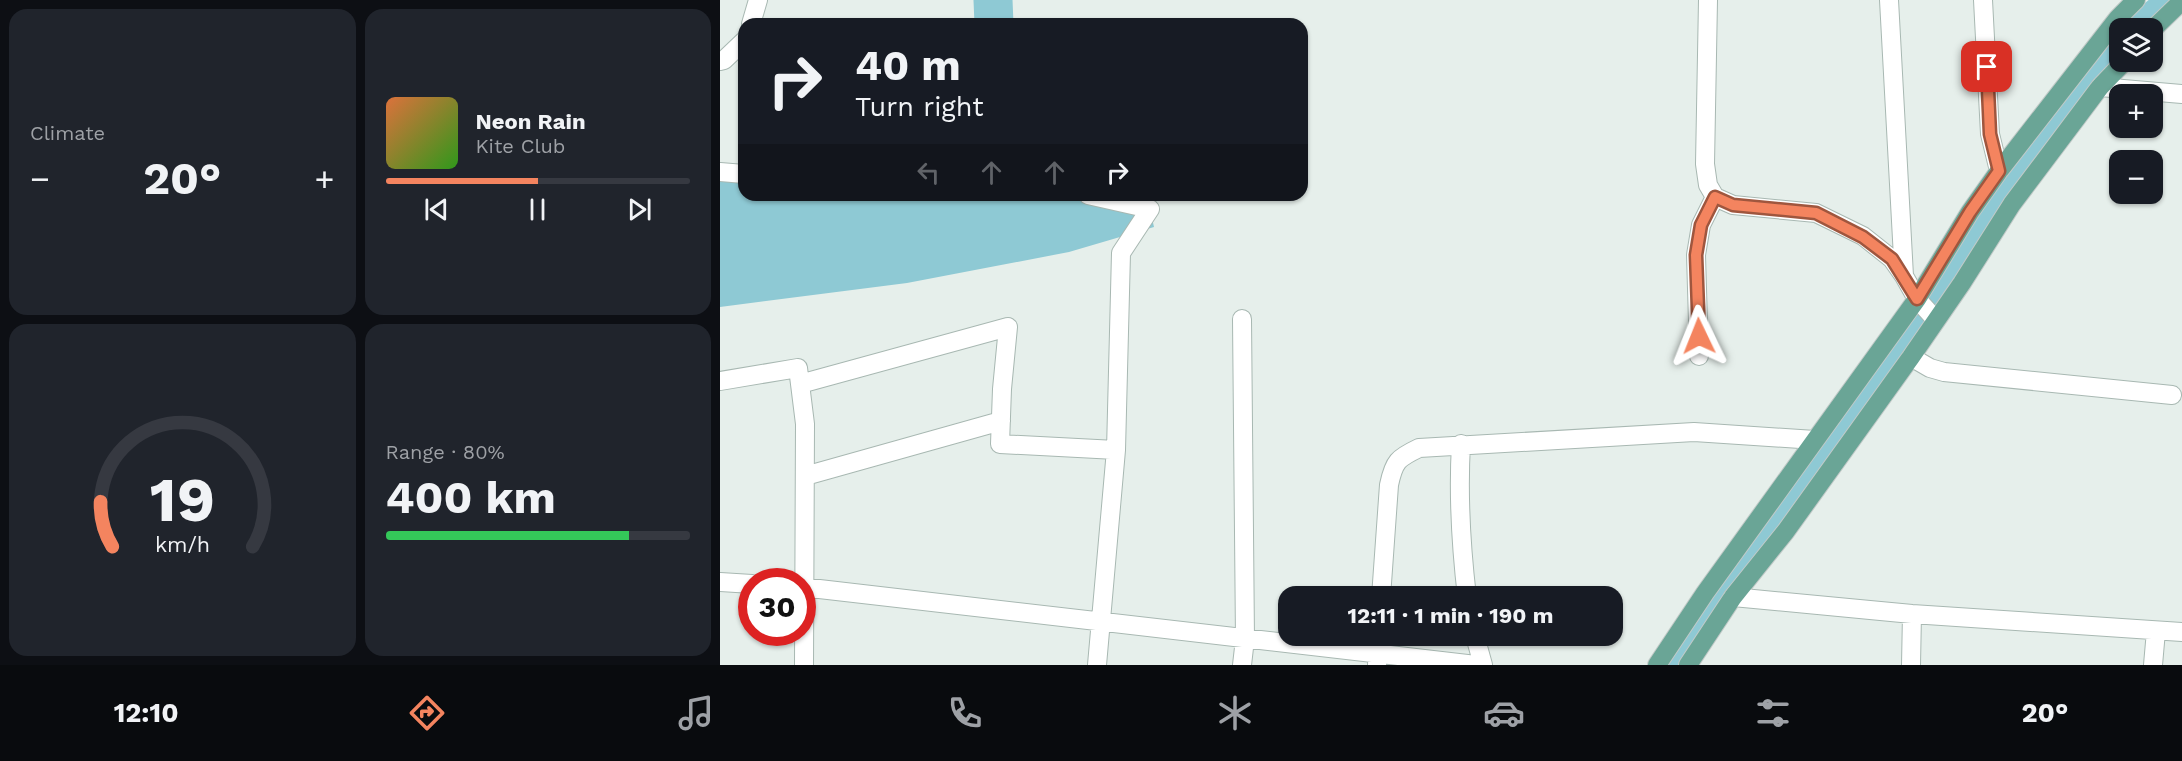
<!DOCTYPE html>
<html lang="en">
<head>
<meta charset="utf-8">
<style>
	:root { --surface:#171b24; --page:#20242c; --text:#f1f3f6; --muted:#9ea1a6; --line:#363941; --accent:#f4845f }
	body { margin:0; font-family:"Work Sans",sans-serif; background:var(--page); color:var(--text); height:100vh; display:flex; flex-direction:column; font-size:22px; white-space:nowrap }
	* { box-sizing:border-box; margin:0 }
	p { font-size:20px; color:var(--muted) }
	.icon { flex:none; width:33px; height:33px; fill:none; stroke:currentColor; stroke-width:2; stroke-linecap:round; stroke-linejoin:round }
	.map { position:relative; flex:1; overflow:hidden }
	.drawer { display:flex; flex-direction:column; gap:9px; padding:9px; background:#0d0f14; width:720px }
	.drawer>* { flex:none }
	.hud { position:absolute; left:18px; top:18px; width:570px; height:183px; border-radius:18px; box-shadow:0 2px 4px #0004; background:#171b24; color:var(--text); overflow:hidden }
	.controls { position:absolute; left:1389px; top:18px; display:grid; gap:12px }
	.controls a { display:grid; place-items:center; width:54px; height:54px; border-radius:12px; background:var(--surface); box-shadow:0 2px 4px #0004; font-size:30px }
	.speed { position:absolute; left:18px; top:568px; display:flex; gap:12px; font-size:30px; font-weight:700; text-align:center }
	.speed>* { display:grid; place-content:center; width:78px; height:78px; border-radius:50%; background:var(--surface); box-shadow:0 2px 4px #0004; line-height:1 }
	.speed .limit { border:9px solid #d22; background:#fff; color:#111 }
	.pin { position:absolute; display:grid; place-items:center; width:51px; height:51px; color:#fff; margin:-26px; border-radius:12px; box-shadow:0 3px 9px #0006 }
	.me { position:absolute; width:66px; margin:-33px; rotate:358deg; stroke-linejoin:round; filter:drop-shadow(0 0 4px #0008) }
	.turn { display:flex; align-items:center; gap:21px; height:126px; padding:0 18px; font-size:27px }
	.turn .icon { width:78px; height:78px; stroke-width:2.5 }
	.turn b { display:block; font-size:42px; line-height:51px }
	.lanes { display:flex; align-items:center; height:57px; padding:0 18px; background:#0003; justify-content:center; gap:30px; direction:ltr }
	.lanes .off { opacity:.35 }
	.big { font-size:45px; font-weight:700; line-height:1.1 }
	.drawer .card { flex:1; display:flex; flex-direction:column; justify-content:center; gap:9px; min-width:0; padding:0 21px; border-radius:18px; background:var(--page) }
	.drawer .dial { align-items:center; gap:0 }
	.dial svg { height:156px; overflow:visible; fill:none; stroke:var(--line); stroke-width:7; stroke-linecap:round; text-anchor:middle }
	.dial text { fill:var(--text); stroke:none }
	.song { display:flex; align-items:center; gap:18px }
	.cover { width:72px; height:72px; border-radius:9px; background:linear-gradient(135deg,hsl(20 70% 55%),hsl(110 70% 35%)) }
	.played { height:6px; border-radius:3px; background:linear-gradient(90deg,var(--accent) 50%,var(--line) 50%) }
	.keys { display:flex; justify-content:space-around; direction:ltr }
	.heat { display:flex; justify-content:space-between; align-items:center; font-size:33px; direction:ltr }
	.charge { height:9px; border-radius:4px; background:linear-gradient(90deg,#34c759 80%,var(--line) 0) }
	.drawer .tiles { flex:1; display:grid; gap:9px; grid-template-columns:repeat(2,1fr) }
	.trip { position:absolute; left:558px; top:586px; width:345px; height:60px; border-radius:18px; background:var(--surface); box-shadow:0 2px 4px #0004; font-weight:700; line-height:60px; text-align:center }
	.tab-bar { display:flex; height:96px; justify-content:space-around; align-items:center; background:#090b0e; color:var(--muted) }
	.tab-bar .icon { width:42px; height:42px }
	.tab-bar .on { color:var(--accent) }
	.tab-bar b { font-size:27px; color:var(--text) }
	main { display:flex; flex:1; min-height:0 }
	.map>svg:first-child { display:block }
	.water { fill:#8ec9d4 }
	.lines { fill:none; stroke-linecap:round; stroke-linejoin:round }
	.canal { stroke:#8ec9d4; stroke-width:22 }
	.river { stroke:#8ec9d4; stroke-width:39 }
	.minor-casing { stroke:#a8b8b2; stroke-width:20 }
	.primary-casing { stroke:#c2cac8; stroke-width:20 }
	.minor { stroke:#fff; stroke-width:18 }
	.primary { stroke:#6aa596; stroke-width:18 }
	.route-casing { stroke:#9f563e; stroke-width:15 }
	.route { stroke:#f4845f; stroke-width:10 }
</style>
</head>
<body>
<main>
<section class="drawer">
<div class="tiles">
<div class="card"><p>Climate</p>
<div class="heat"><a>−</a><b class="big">20°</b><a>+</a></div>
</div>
<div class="card">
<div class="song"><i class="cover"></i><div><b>Neon Rain</b><p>Kite Club</p></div></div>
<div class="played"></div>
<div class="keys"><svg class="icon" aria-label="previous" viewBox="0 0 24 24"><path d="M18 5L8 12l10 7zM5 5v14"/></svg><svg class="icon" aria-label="pause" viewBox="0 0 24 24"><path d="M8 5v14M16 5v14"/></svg><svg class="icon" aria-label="next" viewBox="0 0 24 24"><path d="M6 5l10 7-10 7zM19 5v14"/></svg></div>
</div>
<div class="card dial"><svg viewBox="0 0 100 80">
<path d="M14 69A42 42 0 1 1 86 69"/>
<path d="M14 69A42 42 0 0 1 8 46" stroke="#f4845f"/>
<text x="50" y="56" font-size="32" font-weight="700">19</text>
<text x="50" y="72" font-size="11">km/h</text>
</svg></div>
<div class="card"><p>Range · 80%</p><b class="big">400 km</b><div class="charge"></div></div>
</div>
</section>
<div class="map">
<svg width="1462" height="665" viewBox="0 0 1462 665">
	<rect width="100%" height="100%" fill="#e6efeb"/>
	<path class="water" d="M24,175V195H425L427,197L434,227L349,252L187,283L0,307V176Z"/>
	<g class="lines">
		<path class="canal" d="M1412,28L1446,0
			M955,665L1066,503L1146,400L1305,159L1400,39"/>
		<path class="river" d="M273,0L274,24"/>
		<defs>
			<path id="minor" d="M988,0L985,164L988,185L995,197L1013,205L1096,213L1143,236L1172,259L1184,276
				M1169,0L1184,276L1197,299L1216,320
				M1263,0L1270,134L1279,171
				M31,24L38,0
				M0,61L4,60L24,41
				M1380,87L1462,94
				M0,172L24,174
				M368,195L430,209L401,253L396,450L377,665
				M979,356L976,255L981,225L995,197
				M1191,357L1210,368L1224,372L1452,395
				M0,381L78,368L85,424L84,665
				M80,384L288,327L282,389L280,444L396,450
				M741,444C738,495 741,546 747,597
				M85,476L281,421
				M0,582L32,584
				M82,587L756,665
				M661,597L669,485C674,461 678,458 699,448L974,432L1095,440
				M1013,597L1192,614L1462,632
				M755,636L763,665
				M522,665L525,639L522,319
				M657,665L658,636
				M1191,665L1192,614
				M1433,665L1436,631"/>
			<path id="primary" d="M1432,30L1462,1
				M937,665L985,593L1197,299L1250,212L1279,171L1398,18L1416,0
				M968,665L1013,597L1066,531L1191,357L1242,283L1292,204L1380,87L1404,62"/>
		</defs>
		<use href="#minor" class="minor-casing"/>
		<use href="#primary" class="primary-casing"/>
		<use href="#minor" class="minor"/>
		<use href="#primary" class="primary"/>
	</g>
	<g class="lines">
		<defs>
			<path id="route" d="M979,336L976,255L981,225L995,197L1013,205L1096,213L1143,237L1172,259L1197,299L1250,212L1279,171L1270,134L1267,67"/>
		</defs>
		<use href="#route" class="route-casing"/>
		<use href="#route" class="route"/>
	</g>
</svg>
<div class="controls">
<a><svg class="icon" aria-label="layers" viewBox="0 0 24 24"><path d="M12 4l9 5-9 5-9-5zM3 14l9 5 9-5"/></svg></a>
<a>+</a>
<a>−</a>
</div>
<div class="speed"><div class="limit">30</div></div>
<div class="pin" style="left:1267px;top:67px;background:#d93025"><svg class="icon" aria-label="arrive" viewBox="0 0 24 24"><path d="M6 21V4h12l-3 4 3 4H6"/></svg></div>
<svg class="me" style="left:979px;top:336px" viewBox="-20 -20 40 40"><path d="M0-17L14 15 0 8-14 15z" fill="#f4845f" stroke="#fff" stroke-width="4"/></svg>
<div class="trip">12:11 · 1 min · 190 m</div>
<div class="hud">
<div class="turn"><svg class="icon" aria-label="right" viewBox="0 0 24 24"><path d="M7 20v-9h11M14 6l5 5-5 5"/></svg><div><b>40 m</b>Turn right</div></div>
<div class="lanes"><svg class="icon off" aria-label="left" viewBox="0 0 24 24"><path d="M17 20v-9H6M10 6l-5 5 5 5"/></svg><svg class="icon off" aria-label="ahead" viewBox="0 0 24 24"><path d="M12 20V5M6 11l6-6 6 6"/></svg><svg class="icon off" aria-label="ahead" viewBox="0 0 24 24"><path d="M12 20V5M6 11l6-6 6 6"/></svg><svg class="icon" aria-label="right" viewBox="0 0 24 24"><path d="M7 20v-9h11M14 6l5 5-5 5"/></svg></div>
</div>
</div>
</main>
<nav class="tab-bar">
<b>12:10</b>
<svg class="icon on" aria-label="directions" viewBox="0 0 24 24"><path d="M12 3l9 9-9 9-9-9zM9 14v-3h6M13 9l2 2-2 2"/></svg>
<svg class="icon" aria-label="music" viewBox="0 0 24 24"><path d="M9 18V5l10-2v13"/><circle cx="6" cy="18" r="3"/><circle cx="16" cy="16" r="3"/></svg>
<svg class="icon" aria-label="phone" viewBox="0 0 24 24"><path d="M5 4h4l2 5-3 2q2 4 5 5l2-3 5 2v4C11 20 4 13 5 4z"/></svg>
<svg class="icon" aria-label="climate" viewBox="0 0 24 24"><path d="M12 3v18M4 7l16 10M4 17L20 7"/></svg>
<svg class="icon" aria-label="car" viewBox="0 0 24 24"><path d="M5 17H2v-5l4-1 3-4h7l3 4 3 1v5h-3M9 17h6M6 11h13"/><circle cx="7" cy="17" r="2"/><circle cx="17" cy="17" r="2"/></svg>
<svg class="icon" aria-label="filters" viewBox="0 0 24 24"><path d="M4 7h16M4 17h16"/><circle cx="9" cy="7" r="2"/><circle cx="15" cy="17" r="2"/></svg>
<b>20°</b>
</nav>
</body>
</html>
